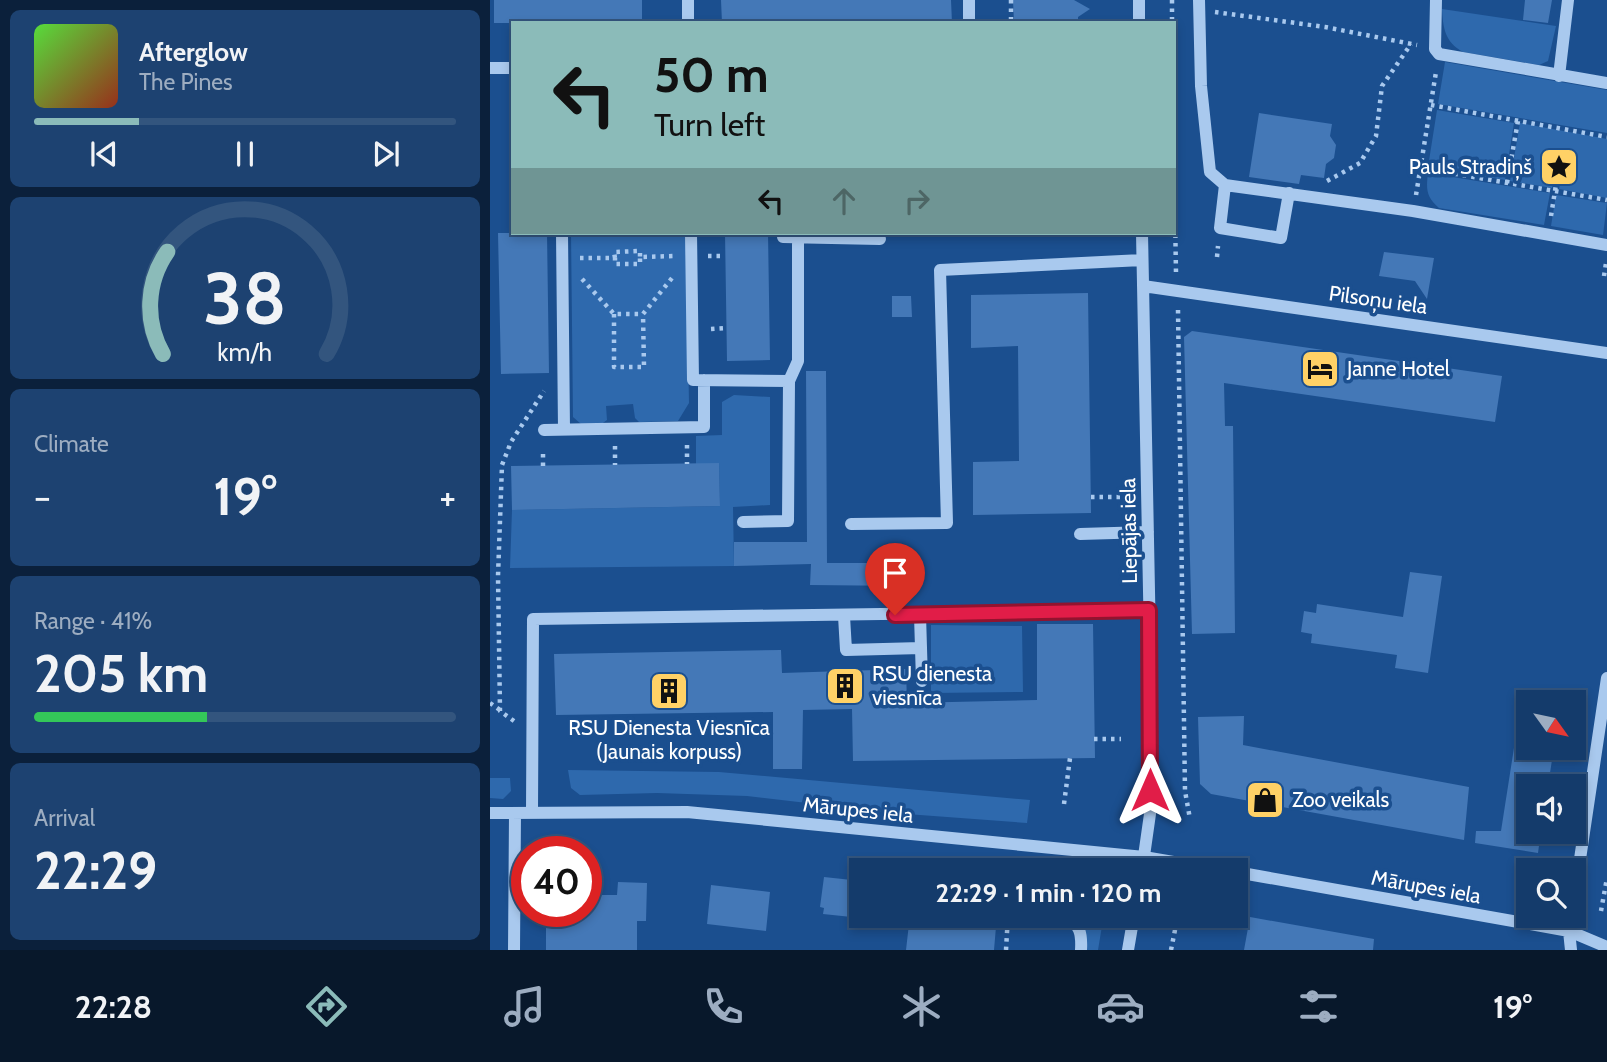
<!DOCTYPE html>
<html lang="en">
<head>
<meta charset="utf-8">
<style>
	:root { --surface:#143b6b; --page:#1d4271; --text:#f1f3f6; --muted:#9dadc1; --line:#33557e; --accent:#8bbbb9 }
	body { margin:0; font-family:Cabin,sans-serif; background:var(--page); color:var(--text); height:100vh; display:flex; flex-direction:column; font-size:26px; white-space:nowrap }
	* { box-sizing:border-box; margin:0 }
	p { font-size:23px; color:var(--muted) }
	.icon { flex:none; width:38px; height:38px; fill:none; stroke:currentColor; stroke-width:2; stroke-linecap:round; stroke-linejoin:round }
	.map { position:relative; flex:1; overflow:hidden }
	.details { display:flex; flex-direction:column; gap:10px; padding:10px; background:#0b203b; width:490px }
	.details>* { flex:none }
	.top-card { position:absolute; left:21px; top:21px; width:665px; height:214px; border-radius:0px; box-shadow:0 4px 10px #0003,0 0 0 2px var(--line); background:#8bbbb9; color:#111; overflow:hidden }
	.needle { width:46px; rotate:123deg }
	.controls { position:absolute; left:1026px; top:690px; display:grid; gap:14px }
	.controls a { display:grid; place-items:center; width:70px; height:70px; border-radius:0px; background:var(--surface); box-shadow:0 4px 10px #0003,0 0 0 2px var(--line); font-size:35px }
	.speed { position:absolute; left:21px; top:836px; display:flex; gap:14px; font-size:35px; font-weight:700; text-align:center }
	.speed>* { display:grid; place-content:center; width:91px; height:91px; border-radius:50%; background:var(--surface); box-shadow:0 4px 10px #0003,0 0 0 2px var(--line); line-height:1 }
	.speed .limit { border:10px solid #d22; background:#fff; color:#111 }
	.pin { position:absolute; display:grid; place-items:center; width:60px; height:60px; color:#fff; margin:-72px -30px; border-radius:50% 50% 50% 0; rotate:-45deg; box-shadow:0 0 7px #0007 }
	.pin .icon { rotate:45deg }
	.me { position:absolute; width:77px; margin:-38px; rotate:0deg; stroke-linejoin:round; filter:drop-shadow(0 0 5px #0008) }
	.turn { display:flex; align-items:center; gap:24px; height:147px; padding:0 28px; font-size:32px }
	.turn .icon { width:91px; height:91px; stroke-width:2.5 }
	.turn b { display:block; font-size:49px; line-height:60px }
	.lanes { display:flex; align-items:center; height:66px; padding:0 28px; background:#0003; justify-content:center; gap:35px; direction:ltr }
	.lanes .off { opacity:.35 }
	.big { font-size:52px; font-weight:700; line-height:1.1 }
	.details .tile { flex:1; display:flex; flex-direction:column; justify-content:center; gap:10px; min-width:0; padding:0 24px; border-radius:10px; background:var(--page) }
	.details .dial { align-items:center; gap:0 }
	.dial svg { height:182px; overflow:visible; fill:none; stroke:var(--line); stroke-width:7; stroke-linecap:round; text-anchor:middle }
	.dial text { fill:var(--text); stroke:none }
	.song { display:flex; align-items:center; gap:21px }
	.cover { width:84px; height:84px; border-radius:10px; background:linear-gradient(135deg,hsl(110 70% 55%),hsl(10 70% 35%)) }
	.played { height:7px; border-radius:4px; background:linear-gradient(90deg,var(--accent) 25%,var(--line) 25%) }
	.keys { display:flex; justify-content:space-around; direction:ltr }
	.heat { display:flex; justify-content:space-between; align-items:center; font-size:38px; direction:ltr }
	.charge { height:10px; border-radius:5px; background:linear-gradient(90deg,#34c759 41%,var(--line) 0) }
	.trip { position:absolute; left:359px; top:858px; width:399px; height:70px; border-radius:0px; background:var(--surface); box-shadow:0 4px 10px #0003,0 0 0 2px var(--line); font-weight:700; line-height:70px; text-align:center }
	.menu { display:flex; height:112px; justify-content:space-around; align-items:center; background:#08182b; color:var(--muted) }
	.menu .icon { width:49px; height:49px }
	.menu .selected { color:var(--accent) }
	.menu b { font-size:32px; color:var(--text) }
	main { display:flex; flex:1; min-height:0 }
	.map>svg:first-child { display:block }
	.green { fill:#2e69ad }
	.building { fill:#4478b7 }
	.lines { fill:none; stroke-linecap:round; stroke-linejoin:round }
	.path { stroke:#a9c9ee; stroke-width:4.5; stroke-dasharray:3.5 5; stroke-linecap:butt }
	.minor { stroke:#a9c9ee; stroke-width:12 }
	.route-casing { stroke:#92132f; stroke-width:18 }
	.route { stroke:#e11d48; stroke-width:12 }
	.labels { text-anchor:middle; stroke-width:7; stroke-linejoin:round; paint-order:stroke }
	.poi-label { font-size:21px; fill:#fff; stroke:#1b4f8f; text-anchor:start }
	.street-label { font-size:21px; fill:#fff; stroke:#1b4f8f }
</style>
</head>
<body>
<main>
<section class="details">
<div class="tile">
<div class="song"><i class="cover"></i><div><b>Afterglow</b><p>The Pines</p></div></div>
<div class="played"></div>
<div class="keys"><svg class="icon" aria-label="previous" viewBox="0 0 24 24"><path d="M18 5L8 12l10 7zM5 5v14"/></svg><svg class="icon" aria-label="pause" viewBox="0 0 24 24"><path d="M8 5v14M16 5v14"/></svg><svg class="icon" aria-label="next" viewBox="0 0 24 24"><path d="M6 5l10 7-10 7zM19 5v14"/></svg></div>
</div>
<div class="tile dial"><svg viewBox="0 0 100 80">
<path d="M14 69A42 42 0 1 1 86 69"/>
<path d="M14 69A42 42 0 0 1 16 24" stroke="#8bbbb9"/>
<text x="50" y="56" font-size="32" font-weight="700">38</text>
<text x="50" y="72" font-size="11">km/h</text>
</svg></div>
<div class="tile"><p>Climate</p>
<div class="heat"><a>−</a><b class="big">19°</b><a>+</a></div>
</div>
<div class="tile"><p>Range · 41%</p><b class="big">205 km</b><div class="charge"></div></div>
<div class="tile"><p>Arrival</p><b class="big">22:29</b></div>
</section>
<div class="map">
<svg width="1117" height="950" viewBox="0 0 1117 950">
	<rect width="100%" height="100%" fill="#1b4f8f"/>
	<path class="green" d="M952,9L1066,26L1058,61L1049,65L973,52C955,42 953,28 952,9Z
		M955,62L1117,90V133L948,104Z
		M947,110L1024,123L1015,180L938,167Z
		M1030,123L1117,139V198L1069,189L1074,165H1066L1062,188L1020,181Z
		M938,173L1060,193L1054,225L949,208C936,197 936,189 938,173Z
		M1066,195L1117,203L1113,235L1061,226Z
		M81,233H196L199,403L188,421L149,422L145,418L143,404L116,406L117,420L110,425L91,424L83,417Z
		M244,395L280,397V505L243,507L244,566L20,568L22,510L230,506L229,464H206V436L232,435V402Z
		M441,625L532,626L533,692L441,693Z
		M78,770L229,772L540,800L537,823L403,813L257,796L167,793L90,795L81,788Z
		M0,778H20L21,791L13,799L0,798Z
		M605,917L613,920L608,950H597L594,928Z"/>
	<path class="building" d="M4,0H152V23H4Z
		M231,0H461L462,23H232Z
		M523,0H584L600,9L588,17V23H524Z
		M1035,0H1062L1058,23L1033,20Z
		M769,113L842,124L840,136L846,145L844,158L836,164L834,178L811,175L809,184L759,177Z
		M8,233H57L59,373L11,374Z
		M235,233H278L280,360L237,361Z
		M894,252L944,258L937,299L925,281L889,276Z
		M598,293L601,513L483,515V462L529,461L528,346L481,348V295Z
		M402,296H421L422,317H402Z
		M702,331L1012,376L1005,422L734,383L735,426H743L745,633L702,634L694,337Z
		M316,371H336L337,563H328H418V586L320,585L321,564L244,566V542H317Z
		M229,463L230,506L22,510L21,466Z
		M920,572L952,576L938,673L905,668L907,655L821,643L822,634L811,632L814,611L826,613L827,604L913,617Z
		M547,624H603L605,758L363,761L362,709L313,710L312,769H283V712L66,715L64,654L291,650L292,673L416,669L417,703L547,700Z
		M754,716L753,745L979,787L974,840L721,794L710,784L708,717Z
		M1026,735L1038,736V747H1064L1058,786H1038V831H1051L1048,853L985,843L986,831H1011Z
		M334,877L371,881V918L333,914L334,908L330,907Z
		M128,882L157,883L156,921H147V950H56V912H96V895H127Z
		M221,885L280,892L276,931L217,924Z
		M420,915H507L504,950H416Z
		M760,917L884,939L883,950H754Z"/>
	<g class="lines">
		<path class="path" d="M521,0V23
			M682,0V23
			M725,12L835,27L927,45
			M941,105L1117,137
			M684,158L686,273
			M931,168L1117,200
			M837,181L870,163L886,136L892,86L921,44
			M1017,183L1028,121
			M926,195L946,72
			M1061,216L1068,172
			M218,256H235
			M727,257L728,246
			M90,258H125V264H150V257L185,256
			M125,258L124,252L150,251V257
			M1114,276L1116,263
			M92,279L124,314H153L182,278
			M688,310L695,791L700,819
			M124,314V367H154L153,314
			M221,329L237,328
			M197,445V464
			M125,446V465
			M53,466V449
			M601,497H638
			M0,703L10,710
			M24,721L10,711L8,576L12,465L21,442L54,391
			M604,739H631
			M574,804L580,758
			M1111,911L1117,878
			M516,950L518,915
			M681,950L688,915"/>
		<path class="minor" d="M198,0V23
			M479,0V23
			M649,0V23
			M709,0L711,86L720,172L735,185L923,211L1117,245
			M946,0L945,49L949,54L1117,83
			M0,68H23
			M1069,76L1078,0
			M735,185L730,228L791,238L799,193
			M72,233L74,429
			M201,233L203,380L299,381L298,521L253,522
			M293,233V237L390,239
			M653,286L1117,353
			M299,381L308,361V237
			M54,430L214,427V380
			M361,524L457,523L450,270L652,260
			M590,534L658,532
			M430,615L432,681
			M354,616L356,650L431,648
			M42,812L43,619L659,610
			M0,813L197,812L654,857L730,870
			M652,870L660,814L661,693L652,233
			M746,872L1079,931L1117,947
			M1083,906L1117,678
			M575,915C590,925 592,933 591,950
			M24,950L25,813
			M638,950L644,915
			M1081,950L1079,931L1082,915"/>
	</g>
	<g class="lines">
		<defs>
			<path id="route" d="M405,615L659,610L660,790"/>
		</defs>
		<use href="#route" class="route-casing"/>
		<use href="#route" class="route"/>
	</g>
	<defs>
		<symbol id="sight-square" viewBox="-11 -11 22 22"><rect x="-9" y="-9" width="18" height="18" rx="4" fill="#ffd166" stroke="#1b4f8f"/><path d="M0-6L1.8-2.2L6-1.7L2.9 1.2L3.7 5.4L0 3.3L-3.7 5.4L-2.9 1.2L-6-1.7L-1.8-2.2Z" fill="#111"/></symbol>
		<symbol id="hotel-square" viewBox="-11 -11 22 22"><rect x="-9" y="-9" width="18" height="18" rx="4" fill="#ffd166" stroke="#1b4f8f"/><path d="M-6-4.5h1.5V1H6V5H4.5V3h-9V5H-6ZM-4 0a1.8 1.8 0 1 1 3.6 0ZM.5 0V-2.5h3Q6-2.5 6 0Z" fill="#111"/></symbol>
		<symbol id="building-square" viewBox="-11 -11 22 22"><rect x="-9" y="-9" width="18" height="18" rx="4" fill="#ffd166" stroke="#1b4f8f"/><path d="M-4-6H4V6H1V3H-1V6H-4ZM-2.5-4.3h1.7v1.8h-1.7ZM.8-4.3h1.7v1.8H.8ZM-2.5-1h1.7V.8h-1.7ZM.8-1h1.7V.8H.8Z" fill="#111"/></symbol>
		<symbol id="shop-square" viewBox="-11 -11 22 22"><rect x="-9" y="-9" width="18" height="18" rx="4" fill="#ffd166" stroke="#1b4f8f"/><path d="M-5-2.5h2.3a2.7 3.5 0 0 1 5.4 0H5L5.5 6h-11ZM-1.5-2.5h3a1.5 2.3 0 0 0-3 0Z" fill="#111"/></symbol>
	</defs>
	<g fill-rule="evenodd">
		<use href="#sight-square" x="1047" y="145" width="44" height="44"/>
		<use href="#hotel-square" x="808" y="347" width="44" height="44"/>
		<use href="#building-square" x="333" y="664" width="44" height="44"/>
		<use href="#building-square" x="157" y="669" width="44" height="44"/>
		<use href="#shop-square" x="753" y="778" width="44" height="44"/>
	</g>
	<g class="labels">
		<g class="poi-label">
			<text x="1042" y="174" text-anchor="end">Pauls Stradiņš</text>
			<text x="857" y="376">Janne Hotel</text>
			<text x="382" y="681">RSU dienesta<tspan x="382" dy="24">viesnīca</tspan></text>
			<text x="179" y="735" text-anchor="middle">RSU Dienesta Viesnīca<tspan x="179" dy="24">(Jaunais korpuss)</tspan></text>
			<text x="802" y="807">Zoo veikals</text>
		</g>
		<g class="street-label">
			<text transform="translate(888 300) rotate(8)" y="7">Pilsoņu iela</text>
			<text transform="translate(639 531) rotate(-91)" y="7">Liepājas iela</text>
			<text transform="translate(368 810) rotate(6)" y="7">Mārupes iela</text>
			<text transform="translate(936 887) rotate(10)" y="7">Mārupes iela</text>
		</g>
	</g>
</svg>
<div class="controls">
<a><svg class="needle" viewBox="-14 -14 28 28"><path d="M0-13l5 13h-10z" fill="#e53935"/><path d="M0 13l5-13h-10z" fill="#9dadc1"/></svg></a>
<a><svg class="icon" aria-label="sound" viewBox="0 0 24 24"><path d="M4 9h4l5-4v14l-5-4H4zM17 9q2 3 0 6"/></svg></a>
<a><svg class="icon" aria-label="search" viewBox="0 0 24 24"><circle cx="10" cy="10" r="6"/><path d="M15 15l6 6"/></svg></a>
</div>
<div class="speed"><div class="limit">40</div></div>
<div class="pin" style="left:405px;top:615px;background:#d93025"><svg class="icon" aria-label="arrive" viewBox="0 0 24 24"><path d="M6 21V4h12l-3 4 3 4H6"/></svg></div>
<svg class="me" style="left:660px;top:790px" viewBox="-20 -20 40 40"><path d="M0-17L14 15 0 8-14 15z" fill="#e11d48" stroke="#fff" stroke-width="4"/></svg>
<div class="trip">22:29 · 1 min · 120 m</div>
<div class="top-card">
<div class="turn"><svg class="icon" aria-label="left" viewBox="0 0 24 24"><path d="M17 20v-9H6M10 6l-5 5 5 5"/></svg><div><b>50 m</b>Turn left</div></div>
<div class="lanes"><svg class="icon" aria-label="left" viewBox="0 0 24 24"><path d="M17 20v-9H6M10 6l-5 5 5 5"/></svg><svg class="icon off" aria-label="ahead" viewBox="0 0 24 24"><path d="M12 20V5M6 11l6-6 6 6"/></svg><svg class="icon off" aria-label="right" viewBox="0 0 24 24"><path d="M7 20v-9h11M14 6l5 5-5 5"/></svg></div>
</div>
</div>
</main>
<nav class="menu">
<b>22:28</b>
<svg class="icon selected" aria-label="directions" viewBox="0 0 24 24"><path d="M12 3l9 9-9 9-9-9zM9 14v-3h6M13 9l2 2-2 2"/></svg>
<svg class="icon" aria-label="music" viewBox="0 0 24 24"><path d="M9 18V5l10-2v13"/><circle cx="6" cy="18" r="3"/><circle cx="16" cy="16" r="3"/></svg>
<svg class="icon" aria-label="phone" viewBox="0 0 24 24"><path d="M5 4h4l2 5-3 2q2 4 5 5l2-3 5 2v4C11 20 4 13 5 4z"/></svg>
<svg class="icon" aria-label="climate" viewBox="0 0 24 24"><path d="M12 3v18M4 7l16 10M4 17L20 7"/></svg>
<svg class="icon" aria-label="car" viewBox="0 0 24 24"><path d="M5 17H2v-5l4-1 3-4h7l3 4 3 1v5h-3M9 17h6M6 11h13"/><circle cx="7" cy="17" r="2"/><circle cx="17" cy="17" r="2"/></svg>
<svg class="icon" aria-label="filters" viewBox="0 0 24 24"><path d="M4 7h16M4 17h16"/><circle cx="9" cy="7" r="2"/><circle cx="15" cy="17" r="2"/></svg>
<b>19°</b>
</nav>
</body>
</html>
